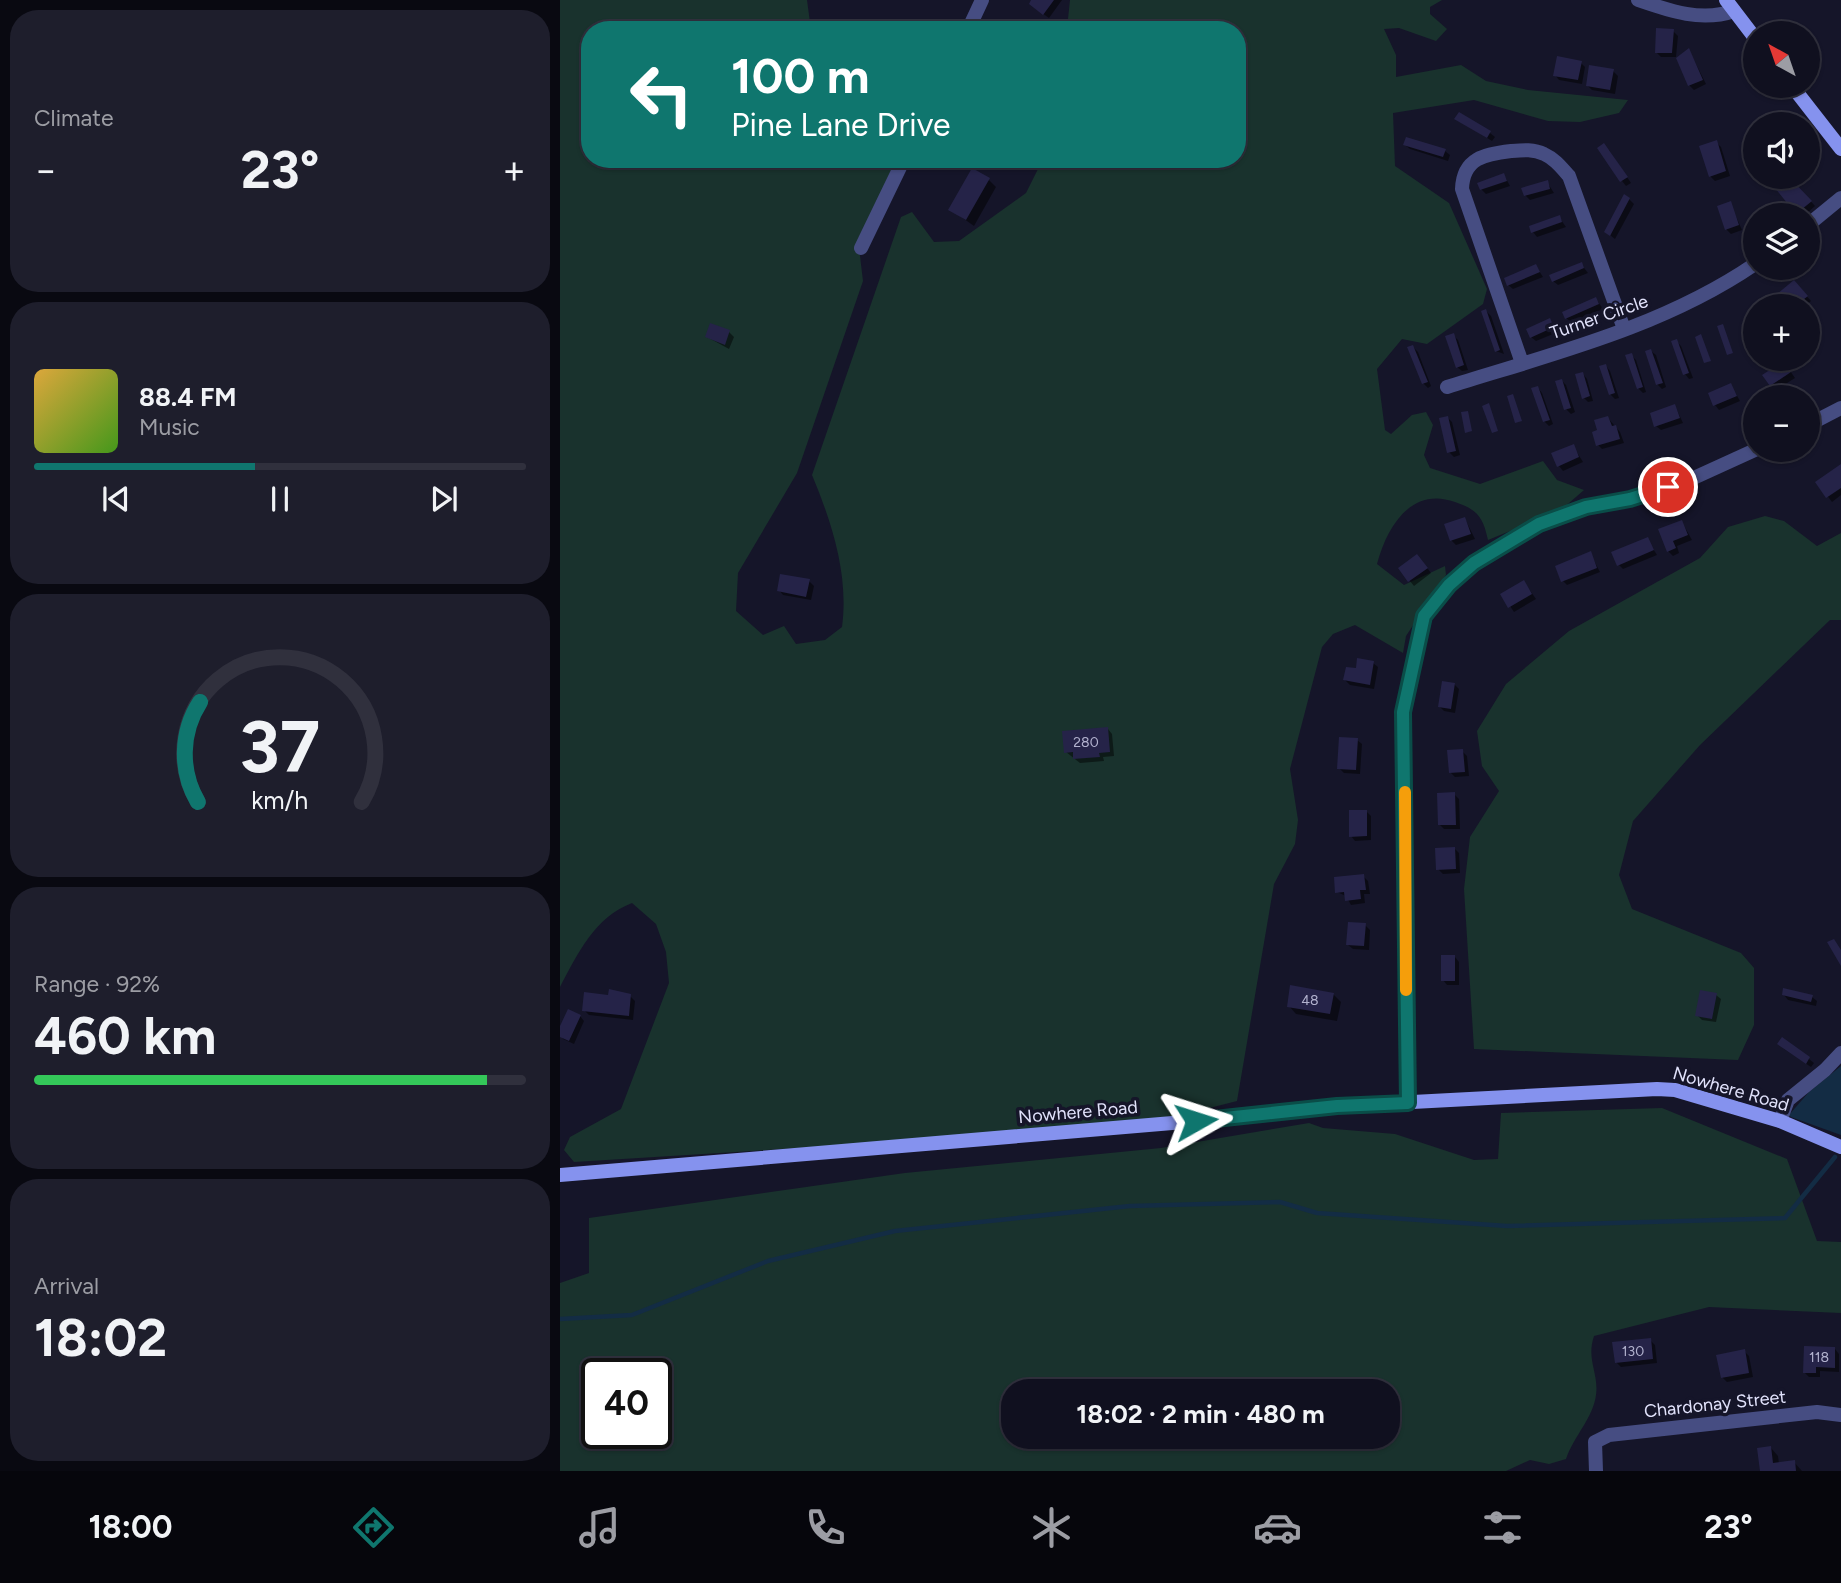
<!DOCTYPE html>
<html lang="en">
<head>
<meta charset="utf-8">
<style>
	:root { --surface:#10101f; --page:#1e1e2c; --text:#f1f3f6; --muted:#9c9da4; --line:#30303d; --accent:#0f766e }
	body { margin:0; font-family:Figtree,sans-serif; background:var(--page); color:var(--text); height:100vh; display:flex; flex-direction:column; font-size:26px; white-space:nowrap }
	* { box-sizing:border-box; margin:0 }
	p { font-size:23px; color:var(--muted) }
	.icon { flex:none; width:38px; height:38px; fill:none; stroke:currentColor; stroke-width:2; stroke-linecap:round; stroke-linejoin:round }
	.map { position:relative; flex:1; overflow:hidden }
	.drawer { display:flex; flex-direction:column; gap:10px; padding:10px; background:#090911; width:560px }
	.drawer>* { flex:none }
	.guide { position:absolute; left:21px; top:21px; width:665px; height:147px; border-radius:28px; box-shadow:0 2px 5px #0004,0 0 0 2px var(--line); background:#0f766e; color:#fff; overflow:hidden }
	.needle { width:46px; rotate:320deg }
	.tools { position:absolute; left:1183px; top:21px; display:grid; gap:14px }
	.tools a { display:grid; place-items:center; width:77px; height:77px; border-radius:50%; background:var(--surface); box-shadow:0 2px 5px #0004,0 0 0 2px var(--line); font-size:35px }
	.speed { position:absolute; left:21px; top:1358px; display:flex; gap:14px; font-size:35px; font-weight:700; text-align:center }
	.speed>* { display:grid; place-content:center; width:91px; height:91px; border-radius:50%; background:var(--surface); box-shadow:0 2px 5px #0004,0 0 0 2px var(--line); line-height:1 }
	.speed .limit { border:4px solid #111; border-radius:10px; background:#fff; color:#111 }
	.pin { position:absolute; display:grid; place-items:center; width:60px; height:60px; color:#fff; margin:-30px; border:4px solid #fff; border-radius:50%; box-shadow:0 2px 7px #0007 }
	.me { position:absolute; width:77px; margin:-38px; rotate:84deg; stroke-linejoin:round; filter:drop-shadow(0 0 5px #0008) }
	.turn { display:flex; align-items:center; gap:24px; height:147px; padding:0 35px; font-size:32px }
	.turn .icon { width:91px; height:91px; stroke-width:2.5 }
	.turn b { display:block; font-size:49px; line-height:60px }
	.big { font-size:52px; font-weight:700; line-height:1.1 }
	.drawer .widget { flex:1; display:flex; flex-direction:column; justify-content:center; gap:10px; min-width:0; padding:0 24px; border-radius:28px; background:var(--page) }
	.drawer .dial { align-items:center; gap:0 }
	.dial svg { height:182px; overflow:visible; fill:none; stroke:var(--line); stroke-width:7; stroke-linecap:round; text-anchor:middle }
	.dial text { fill:var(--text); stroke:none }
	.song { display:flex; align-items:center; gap:21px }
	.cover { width:84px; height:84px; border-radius:10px; background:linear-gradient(135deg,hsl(40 70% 55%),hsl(100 70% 35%)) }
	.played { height:7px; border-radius:4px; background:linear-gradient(90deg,var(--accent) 45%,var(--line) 45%) }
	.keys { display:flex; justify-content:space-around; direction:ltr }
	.heat { display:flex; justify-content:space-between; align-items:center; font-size:38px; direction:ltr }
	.charge { height:10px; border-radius:5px; background:linear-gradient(90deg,#34c759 92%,var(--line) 0) }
	.trip { position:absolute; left:441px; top:1379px; width:399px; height:70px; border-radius:28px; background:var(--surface); box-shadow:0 2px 5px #0004,0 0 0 2px var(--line); font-weight:700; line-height:70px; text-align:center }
	.tab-bar { display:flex; height:112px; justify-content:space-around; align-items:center; background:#06060c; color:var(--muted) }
	.tab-bar .icon { width:49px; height:49px }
	.tab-bar .selected { color:var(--accent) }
	.tab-bar b { font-size:32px; color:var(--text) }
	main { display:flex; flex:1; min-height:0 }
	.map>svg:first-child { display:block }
	.green { fill:#19322d; fill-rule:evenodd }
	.water { fill:#132c44 }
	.shadow { fill:#0007 }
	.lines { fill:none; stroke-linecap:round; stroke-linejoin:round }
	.stream { stroke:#132c44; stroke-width:4.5 }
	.building { fill:#252348 }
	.street { stroke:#464d82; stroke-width:14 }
	.secondary { stroke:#8592ee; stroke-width:14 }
	.route-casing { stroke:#0a4d48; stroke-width:18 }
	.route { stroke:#0f766e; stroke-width:12 }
	.slow { stroke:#f59e0b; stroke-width:12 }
	.labels { text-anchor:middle; stroke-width:7; stroke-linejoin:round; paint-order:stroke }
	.number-label { font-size:14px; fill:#b2b2ce }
	.street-label { font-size:18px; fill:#e1e2fb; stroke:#151529 }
</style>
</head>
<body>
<main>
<section class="drawer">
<div class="widget"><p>Climate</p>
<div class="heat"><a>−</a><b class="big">23°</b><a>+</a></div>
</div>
<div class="widget">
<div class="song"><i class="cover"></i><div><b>88.4 FM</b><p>Music</p></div></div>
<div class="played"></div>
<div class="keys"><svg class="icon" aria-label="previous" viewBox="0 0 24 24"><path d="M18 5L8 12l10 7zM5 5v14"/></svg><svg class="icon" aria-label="pause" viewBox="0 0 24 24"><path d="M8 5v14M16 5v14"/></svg><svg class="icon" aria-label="next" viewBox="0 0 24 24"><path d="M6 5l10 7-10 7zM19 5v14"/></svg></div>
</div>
<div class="widget dial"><svg viewBox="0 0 100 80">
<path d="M14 69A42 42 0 1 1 86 69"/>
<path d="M14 69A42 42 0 0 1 15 25" stroke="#0f766e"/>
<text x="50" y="56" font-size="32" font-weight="700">37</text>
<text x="50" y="72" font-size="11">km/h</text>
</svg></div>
<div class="widget"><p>Range · 92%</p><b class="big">460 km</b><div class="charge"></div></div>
<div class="widget"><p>Arrival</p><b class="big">18:02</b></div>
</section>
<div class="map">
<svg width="1281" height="1471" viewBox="0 0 1281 1471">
	<rect width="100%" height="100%" fill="#151529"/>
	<path class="green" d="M0,0H247L251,30H30V159H340L298,239L303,281L237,473L178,573L176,611L203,635L224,626L236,644L265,640L282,627C289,575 272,523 252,475L341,217L352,212L374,242L399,241L466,193L483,159H677V30H502L508,19L510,0H882L870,7V14L887,29L876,41L839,28L824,29L836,55V77L901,65L926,81L968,90L1068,100L1059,113L1020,122L988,121L914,100L833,113L835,166L889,203L927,289L923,304L867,344L842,339L817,369L825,430L831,434L852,415L866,412L873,425L864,455L870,468L920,484L983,461L997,480L1024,490L1001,510L928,540C923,517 918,510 895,502C852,486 827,526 817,564L844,585L885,566L886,575L846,636L843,653L795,625L773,634L762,647L730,769L738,820L735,844L714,884L677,1101L614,1117L353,1141L14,1162L4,1150L10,1137L61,1109L109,983L106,952L96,924L72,903C35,917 18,953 0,987Z
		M1205,516L1224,521L1257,546L1281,533V620H1270L1140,745L1073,821L1059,875L1072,909L1181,953L1194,968V1025L1178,1060L914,1049L904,889L910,837L939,791L922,766L917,731L946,684L1009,631L1140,558L1168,527Z
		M1102,1108L1227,1159L1257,1241L1281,1242V1313L1149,1307L1034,1336C1026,1360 1039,1373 1036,1395C1033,1418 1014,1436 1006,1459L989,1464L970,1460L946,1471H0V1283L29,1273V1218L345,1173L601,1148L749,1123L763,1128L835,1134L914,1160L938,1159L941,1113ZM37,1374H96V1433H37ZM453,1391H828V1437H453Z"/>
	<path class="water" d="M1281,1066V1135L1231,1117L1229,1115L1249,1092Z"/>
	<path class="shadow" d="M474,0H502L489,18L475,8Z
		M1113,31L1118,36L1116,57H1101L1096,52Z
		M1129,50L1146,84L1134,90L1129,85Z
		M1021,63L1025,67L1022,84L999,80L995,75Z
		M1053,71L1058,76L1055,94L1032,90L1027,85Z
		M897,119L930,133L935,137L932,141Z
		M1156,142L1161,147L1170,176L1155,181L1150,176Z
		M845,145L885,151L890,155L888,161L850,149Z
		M1040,149L1049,150L1071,183L1066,186L1062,181Z
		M944,175L950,186L926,194L921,189Z
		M1230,178L1255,206L1245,215H1240L1217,189Z
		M429,180L436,187L414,226L390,209Z
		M987,182L994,193L970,200L965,195Z
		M1069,199L1074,204L1055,239L1046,232Z
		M1170,203L1182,230L1171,234L1166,229Z
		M999,217L1006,227L977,237L973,232Z
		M1021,264L1028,273L998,285L993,281Z
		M976,266L983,277L953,289L948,285Z
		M1239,287L1251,301L1245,306H1228L1219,295Z
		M1036,299L1043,309L1011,322L1006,318Z
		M926,311L931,316L944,354L936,351Z
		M990,320L998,332L976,341L971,337Z
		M169,332L174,337L169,349L147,337Z
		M893,335L898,340L908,370L902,371L897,367Z
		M1116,341L1121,346L1133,378L1129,379L1125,374Z
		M853,347L858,352L871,386L868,388L863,383Z
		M1091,351L1096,355L1106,387L1102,389L1097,384Z
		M1071,355L1076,360L1086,392L1083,393L1078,388Z
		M1046,366L1050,371L1059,398L1055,399L1050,394Z
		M1228,368L1235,378L1216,390L1205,375Z
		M1023,374L1027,379L1033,401L1028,402L1024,398Z
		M1002,381L1006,385L1015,412L1011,414L1006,409Z
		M1171,385L1180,401L1159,410L1155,405Z
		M978,388L982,393L993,424L989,426L984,421Z
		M1115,406L1123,423L1101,430L1096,426Z
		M887,417L892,422L900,455L894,457L889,452Z
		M1048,418L1060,432L1064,443L1042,449L1038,445Z
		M1013,446L1023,462L1003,471L999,466Z
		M1281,466V495L1272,502L1257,482Z
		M905,519L915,539L896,545L891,540Z
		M1122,522L1132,540L1117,546L1119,553L1113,556L1108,551Z
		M1087,539L1097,555L1063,569L1059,565Z
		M1030,553L1040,572L1007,585L1003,581Z
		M862,561L871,573L854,586L840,569Z
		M249,581L254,586L251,600L223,595L219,590Z
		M964,582L976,599L954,612L942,594Z
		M813,663L818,667L814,689L790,685L785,680Z
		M894,684L899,689L895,713L884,711L880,707Z
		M548,729L552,734L554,756L543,757L544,761L520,763L506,752Z
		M797,740L802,744L800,774L784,773L779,768Z
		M902,751L907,756L909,776L895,777L890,772Z
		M894,794L899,799L900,829H884L880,825Z
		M806,811L811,816V840L795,841L791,836Z
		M895,849L899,853L900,873L883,874L878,869Z
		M803,876L808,881L810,894H804L805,903L791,905L786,896L777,892Z
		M805,925L810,930L809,950L793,949L788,945Z
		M895,957L899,962V985H887L883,980Z
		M773,994L781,1002L777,1021L736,1014L729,1006Z
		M1156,995L1161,999L1156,1022L1142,1020L1137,1015Z
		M1224,995L1252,997L1257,1001L1256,1006L1228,1000Z
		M70,996L75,1001L73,1020L29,1015L24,1010Z
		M20,1016L24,1021L14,1044L3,1039L0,1031Z
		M1222,1040L1249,1059L1254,1063L1251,1067L1224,1049Z
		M1090,1340L1095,1345L1097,1363L1061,1367L1056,1362Z
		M1275,1349L1279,1354V1372L1260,1371V1377H1249L1244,1372Z
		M1184,1351L1189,1356L1193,1377L1167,1382L1162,1377Z
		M1211,1448L1218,1456L1219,1464L1234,1462L1242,1471H1202Z"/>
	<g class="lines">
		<path class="stream" d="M0,1319L72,1315L208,1261L335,1231L570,1206L720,1202L757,1213L947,1226L1225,1218L1275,1157"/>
	</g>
	<path class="building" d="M471,0H494L483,15L469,4Z
		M1096,28L1114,29L1112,53H1095Z
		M1129,48L1143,80L1128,86L1116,58Z
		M997,56L1022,61L1018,80L993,76Z
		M1029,65L1054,69L1050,90L1026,86Z
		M899,112L931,131L927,138L894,119Z
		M846,137L886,149L883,157L843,145Z
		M1157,140L1166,171L1149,177L1139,146Z
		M1044,143L1068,177L1060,182L1037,148Z
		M412,168L430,178L406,220L388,210Z
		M944,173L947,181L920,190L917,183Z
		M1229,177L1252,201L1236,214L1215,188Z
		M988,180L990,189L964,196L961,188Z
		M1064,194L1070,198L1050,236L1044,232Z
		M1171,201L1179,225L1165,230L1157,206Z
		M1000,215L1002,222L971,233L969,226Z
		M1022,262L1024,268L992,282L989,275Z
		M976,264L980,272L947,286L944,278Z
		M1234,280L1248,296L1235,306H1226L1216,295Z
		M1036,297L1039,304L1005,319L1002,312Z
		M926,309L940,350L935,352L921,311Z
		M990,318L994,327L970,338L966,329Z
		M150,323L170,330L165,345L145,337Z
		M1163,324L1173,353L1167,355L1157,326Z
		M894,333L904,365L896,368L885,336Z
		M1141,334L1151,361L1144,363L1135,337Z
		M1117,339L1129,373L1123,375L1111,341Z
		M853,345L868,382L862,384L847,347Z
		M1091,349L1103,383L1096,385L1085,351Z
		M1072,353L1083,387L1077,389L1065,355Z
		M1224,361L1231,372L1210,386L1202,375Z
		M1046,364L1055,393L1049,395L1039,366Z
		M1023,372L1030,396L1022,399L1015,374Z
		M1002,379L1011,408L1004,410L995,381Z
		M1171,383L1177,396L1153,406L1148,393Z
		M978,386L990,420L983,422L971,388Z
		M953,394L962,421L955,423L947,396Z
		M929,403L938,431L932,433L922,406Z
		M1115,404L1120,418L1094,427L1090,413Z
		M908,411L912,431L905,433L901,412Z
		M888,416L896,451L887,453L879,418Z
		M1048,416L1052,426L1056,425L1060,439L1036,446L1032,432L1037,430L1034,420Z
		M1014,444L1019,457L997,467L991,453Z
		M1281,464V488L1266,498L1255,482Z
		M905,517L911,534L890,541L884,524Z
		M1122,520L1128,535L1113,541L1116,548L1107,552L1098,529Z
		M1088,537L1094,550L1057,566L1051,552Z
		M1031,551L1037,568L1001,582L995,566Z
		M857,554L868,568L848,582L838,568Z
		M220,574L250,579L246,597L217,591Z
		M964,580L972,594L948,608L940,594Z
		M797,658L814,661L810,685L783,680L786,667L796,668Z
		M882,681L895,683L891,709L878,707Z
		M548,727L550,752L539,753L540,757L513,759V752L504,753L502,731Z
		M779,737L798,738L796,770L777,769Z
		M903,749L905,772L889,773L887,750Z
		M895,792L896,825H878L877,793Z
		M789,810H807V836L789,837Z
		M895,847L896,869L876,870L875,848Z
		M804,874L806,890H800L801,899L785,901L784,892L775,893L774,877Z
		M788,922L806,923L804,946L786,945Z
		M1274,939L1281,950V966L1267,942Z
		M881,955H895V981H881Z
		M730,985L774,993L770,1014L727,1007Z
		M1223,988L1253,995L1251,1002L1222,995Z
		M49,989L71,994L69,1016L22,1011L24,992L48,995Z
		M1140,990L1157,993L1152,1019L1135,1016Z
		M8,1009L21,1015L9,1041L0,1037V1026Z
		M1222,1037L1250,1057L1246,1064L1217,1044Z
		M1091,1338L1093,1359L1055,1363L1052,1342Z
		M1244,1346L1275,1347V1368L1256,1367V1373H1243Z
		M1185,1349L1189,1373L1161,1378L1156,1355Z
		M1211,1446L1213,1463L1235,1460L1236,1471H1200L1197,1448Z"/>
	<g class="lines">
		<path class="street" d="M1078,0C1110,11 1141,22 1174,11
			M408,30L422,0
			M1248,225L1281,198
			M301,248L344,159
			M962,363L902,189C903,158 925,154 951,151C963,150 974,149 984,154C995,159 1001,167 1009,176L1064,329
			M887,387C992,354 1103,327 1195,264
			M1248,425L1281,408
			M847,1103L843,711L864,616L889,585L914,563L979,524L1026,507L1070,499L1127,481L1195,450
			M1220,1121L1228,1100L1265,1070L1281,1053
			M1036,1471L1035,1442L1049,1435L1257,1412L1281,1415"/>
		<path class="secondary" d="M1166,0L1195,38
			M1232,86L1281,149
			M0,1175L636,1121L777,1106L1097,1089L1115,1090L1220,1121L1281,1147"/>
	</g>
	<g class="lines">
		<defs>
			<path id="route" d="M636,1121L777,1106L848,1103L843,712L864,616L889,585L914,563L979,524L1026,507L1070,499L1108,487"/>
		</defs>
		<use href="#route" class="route-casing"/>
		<use href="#route" class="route"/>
		<path class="slow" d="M845,792L846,990"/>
	</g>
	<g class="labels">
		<g class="number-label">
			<text x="526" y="747">280</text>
			<text x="750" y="1005">48</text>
			<text x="1073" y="1356">130</text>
			<text x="1259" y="1362">118</text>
		</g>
		<g class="street-label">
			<text transform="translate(1039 317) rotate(-19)" y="6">Turner Circle</text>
			<text transform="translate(1171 1089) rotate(16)" y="6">Nowhere Road</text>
			<text transform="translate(518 1112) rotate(-5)" y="6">Nowhere Road</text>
			<text transform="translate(1155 1404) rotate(-6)" y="6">Chardonay Street</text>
		</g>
	</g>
</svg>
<div class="tools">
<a><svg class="needle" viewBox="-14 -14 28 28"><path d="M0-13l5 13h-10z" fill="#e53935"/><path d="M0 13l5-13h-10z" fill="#9c9da4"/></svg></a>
<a><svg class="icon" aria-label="sound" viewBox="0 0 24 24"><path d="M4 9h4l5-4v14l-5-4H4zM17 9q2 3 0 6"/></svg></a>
<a><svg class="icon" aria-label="layers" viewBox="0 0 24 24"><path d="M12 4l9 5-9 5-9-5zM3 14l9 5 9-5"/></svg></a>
<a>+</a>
<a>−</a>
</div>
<div class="speed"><div class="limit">40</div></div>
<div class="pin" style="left:1108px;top:487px;background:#d93025"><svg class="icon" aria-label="arrive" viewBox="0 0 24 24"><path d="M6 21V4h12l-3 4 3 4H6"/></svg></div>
<svg class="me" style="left:636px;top:1121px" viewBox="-20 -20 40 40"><path d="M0-17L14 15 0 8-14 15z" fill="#0f766e" stroke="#fff" stroke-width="4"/></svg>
<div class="trip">18:02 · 2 min · 480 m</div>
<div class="guide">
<div class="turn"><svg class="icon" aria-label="left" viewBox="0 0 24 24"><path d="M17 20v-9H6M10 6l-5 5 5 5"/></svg><div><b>100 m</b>Pine Lane Drive</div></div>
</div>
</div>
</main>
<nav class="tab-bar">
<b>18:00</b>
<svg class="icon selected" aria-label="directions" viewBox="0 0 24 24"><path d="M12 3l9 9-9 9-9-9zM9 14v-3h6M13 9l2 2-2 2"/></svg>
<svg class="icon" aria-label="music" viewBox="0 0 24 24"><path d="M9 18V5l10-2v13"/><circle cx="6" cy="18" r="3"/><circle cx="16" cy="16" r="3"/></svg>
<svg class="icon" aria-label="phone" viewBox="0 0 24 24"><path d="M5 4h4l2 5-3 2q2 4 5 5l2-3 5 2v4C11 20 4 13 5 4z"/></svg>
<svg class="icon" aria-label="climate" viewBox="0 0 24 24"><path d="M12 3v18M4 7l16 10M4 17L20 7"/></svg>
<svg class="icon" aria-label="car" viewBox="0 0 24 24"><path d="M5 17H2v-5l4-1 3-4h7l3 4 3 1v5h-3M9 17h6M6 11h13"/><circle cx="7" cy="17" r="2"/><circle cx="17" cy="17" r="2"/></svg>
<svg class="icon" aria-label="filters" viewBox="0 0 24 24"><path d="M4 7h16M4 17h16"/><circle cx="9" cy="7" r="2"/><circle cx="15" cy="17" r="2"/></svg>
<b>23°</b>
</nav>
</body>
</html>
